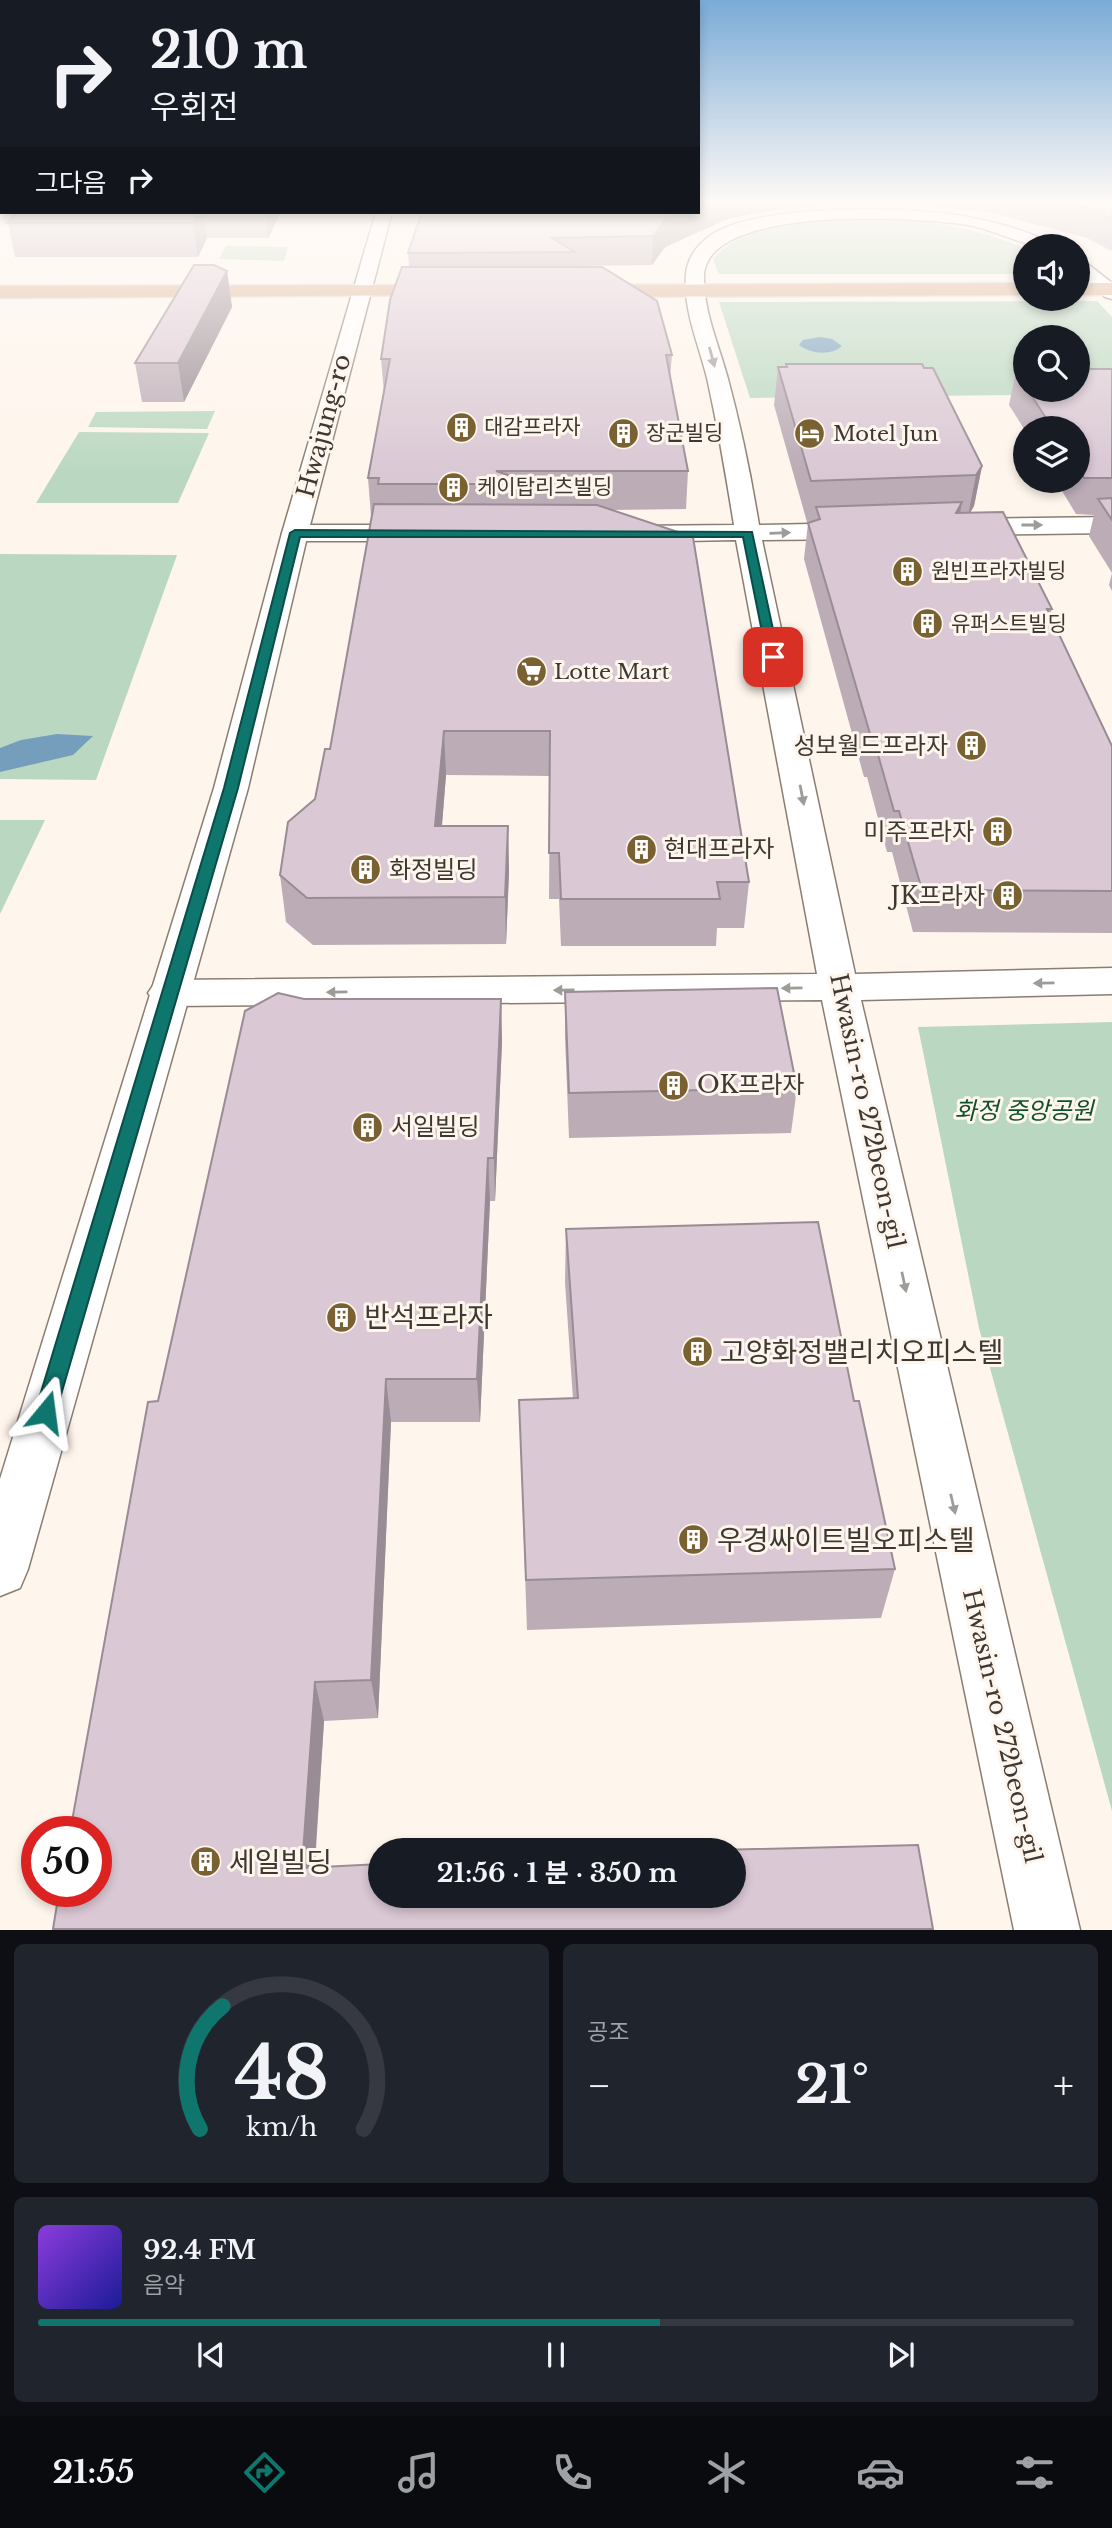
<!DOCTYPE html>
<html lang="ko">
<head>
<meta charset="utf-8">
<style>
	:root { --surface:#171b24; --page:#20242c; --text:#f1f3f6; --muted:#9ea1a6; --line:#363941; --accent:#0f766e }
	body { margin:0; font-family:"Libre Baskerville","Noto Sans KR",serif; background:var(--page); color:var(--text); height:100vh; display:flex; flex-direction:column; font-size:26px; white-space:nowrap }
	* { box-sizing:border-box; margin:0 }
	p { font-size:23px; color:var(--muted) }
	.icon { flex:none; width:38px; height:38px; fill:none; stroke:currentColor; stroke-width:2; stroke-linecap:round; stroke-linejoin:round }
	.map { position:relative; height:1930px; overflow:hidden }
	.panel { display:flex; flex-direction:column; gap:14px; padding:14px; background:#0d0f14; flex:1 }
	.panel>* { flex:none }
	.hud { position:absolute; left:0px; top:0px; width:700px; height:214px; box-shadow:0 4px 10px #0003; background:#171b24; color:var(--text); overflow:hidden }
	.tools { position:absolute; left:1013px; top:234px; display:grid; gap:14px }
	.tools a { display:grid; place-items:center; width:77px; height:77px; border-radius:50%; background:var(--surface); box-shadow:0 4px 10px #0003; font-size:35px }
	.speed { position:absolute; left:21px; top:1816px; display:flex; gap:14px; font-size:35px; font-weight:700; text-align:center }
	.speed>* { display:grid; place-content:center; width:91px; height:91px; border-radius:50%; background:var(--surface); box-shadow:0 4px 10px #0003; line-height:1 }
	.speed .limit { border:10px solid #d22; background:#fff; color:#111 }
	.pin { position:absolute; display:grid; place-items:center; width:60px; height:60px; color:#fff; margin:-30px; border-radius:14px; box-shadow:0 4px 10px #0006 }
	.me { position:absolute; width:77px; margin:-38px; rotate:16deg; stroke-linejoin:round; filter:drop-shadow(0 0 5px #0008) }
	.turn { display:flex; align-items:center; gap:24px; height:147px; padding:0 35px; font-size:32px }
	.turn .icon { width:91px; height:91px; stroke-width:2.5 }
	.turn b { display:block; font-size:49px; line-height:60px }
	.then { display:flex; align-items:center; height:66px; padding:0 35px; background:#0003; gap:14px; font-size:26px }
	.big { font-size:52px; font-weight:700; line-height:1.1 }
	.panel .tile { flex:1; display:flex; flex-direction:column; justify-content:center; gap:10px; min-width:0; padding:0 24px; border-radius:10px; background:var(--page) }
	.panel .dial { align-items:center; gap:0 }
	.dial svg { height:182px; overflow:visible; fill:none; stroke:var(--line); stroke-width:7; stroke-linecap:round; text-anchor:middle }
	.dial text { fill:var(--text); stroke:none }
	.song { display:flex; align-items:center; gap:21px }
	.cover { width:84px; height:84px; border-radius:10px; background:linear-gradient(135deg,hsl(270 70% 55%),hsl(240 70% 35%)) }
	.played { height:7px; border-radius:4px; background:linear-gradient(90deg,var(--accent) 60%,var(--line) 60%) }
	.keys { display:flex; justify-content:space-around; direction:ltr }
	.heat { display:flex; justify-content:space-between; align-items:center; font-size:38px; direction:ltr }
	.panel .tiles { flex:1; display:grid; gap:14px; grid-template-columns:1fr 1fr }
	.tile:last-child { grid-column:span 2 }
	.trip { position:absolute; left:368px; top:1838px; width:378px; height:70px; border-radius:35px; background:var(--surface); box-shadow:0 4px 10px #0003; font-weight:700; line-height:70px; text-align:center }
	.dock { display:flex; height:112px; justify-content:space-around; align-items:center; background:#090b0e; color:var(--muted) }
	.dock .icon { width:49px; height:49px }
	.dock .on { color:var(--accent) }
	.dock b { font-size:32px; color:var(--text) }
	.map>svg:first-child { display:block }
	.green { fill:#bad8c1; fill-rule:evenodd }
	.water { fill:#759ebd }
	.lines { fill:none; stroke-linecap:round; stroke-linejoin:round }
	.street-casing { stroke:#8b7d70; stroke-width:3 }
	.secondary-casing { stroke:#8b7d70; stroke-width:3 }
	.primary-casing { stroke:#d8d7d6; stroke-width:3 }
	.street { fill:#fff; fill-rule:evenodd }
	.secondary { fill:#fff; fill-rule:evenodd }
	.primary { fill:#d9ad8d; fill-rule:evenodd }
	.wall { fill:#bbacb6 }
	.shaded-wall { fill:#998c94 }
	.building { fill:#dac8d4; stroke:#998c94; stroke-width:2 }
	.oneway { fill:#9e9c99 }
	.route { fill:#0f766e; stroke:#0a4d48; stroke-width:2 }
	.labels { text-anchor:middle; stroke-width:6; stroke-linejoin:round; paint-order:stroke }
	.far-poi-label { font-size:21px; fill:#3e3833; stroke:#fef5ec; text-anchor:start }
	.street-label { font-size:24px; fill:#3e3833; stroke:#fef5ec }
	.poi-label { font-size:24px; fill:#3e3833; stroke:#fef5ec; text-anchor:start }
	.park-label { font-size:24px; font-style:italic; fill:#0d522a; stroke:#fef5ec }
	.near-poi-label { font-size:28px; fill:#3e3833; stroke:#fef5ec; text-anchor:start }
</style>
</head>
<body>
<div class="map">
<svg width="1112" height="1930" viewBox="0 0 1112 1930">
	<rect width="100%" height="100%" fill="#fef5ec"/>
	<path class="green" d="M829,219C904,218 955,220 1025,248L1026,274H719L713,259C741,226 789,225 829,219Z
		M226,246L288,247L284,261L219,259Z
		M1097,301L1112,317V394L750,398L719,302ZM1026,338H1078V390H1026Z
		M215,411L207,429L88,427L96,412Z
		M79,432L209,433L178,503H36Z
		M0,554L177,555L96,780L0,779Z
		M0,820H45L0,914Z
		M1112,1022V1811L979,1328L918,1027Z"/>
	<path class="water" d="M820,337L832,339L842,346C831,356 811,354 799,345L803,340Z
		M57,734L93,736L73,755L0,772V748L21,740Z"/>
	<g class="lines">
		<defs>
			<path id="street" d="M866,209C932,210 992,215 1052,243L1055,247C1020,247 1001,231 968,225C918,217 708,204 704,275C703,311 719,345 728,379C741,427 751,476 759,525L860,523L869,525L873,531L869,537L860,539L762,540L855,974L1112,968V994L861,1000L1080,1930H1014L822,1000L168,1006L154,1002L148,993L154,984L168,980L817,974L736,540L633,542L624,540L620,534L624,528L633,526L734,525C726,476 718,427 707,378C699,345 683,310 686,275C687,260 695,248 706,239C737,212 826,210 866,209Z
				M1078,260L1084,261L1112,283V299L1105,297L1078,274Z
				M1112,517V533L959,535L950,532L946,527L950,522L959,519Z
				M295,525H423L432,527L436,533L432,539L423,541H295L286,539L282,533L286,527Z"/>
			<path id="secondary" d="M376,212H392L308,533L248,788L28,1569L20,1588L0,1596V1479L214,788L282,533Z"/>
			<path id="primary" d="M1026,283V295L587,297L577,291L587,285Z
				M1078,283H1112V295H1078Z
				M446,285L453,287L456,291L453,295L0,298V286Z"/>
		</defs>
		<use href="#street" class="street-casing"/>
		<use href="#secondary" class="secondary-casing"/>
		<use href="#primary" class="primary-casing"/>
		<use href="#street" class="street"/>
		<use href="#secondary" class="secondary"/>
		<use href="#primary" class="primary"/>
	</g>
	<path class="wall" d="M885,201H1112V251L1087,238L985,211L887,204Z
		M833,206L774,210L727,219L665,247L652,265L575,266L672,355L670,378L688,471L686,509L612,510L749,882L744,928H717L716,946H561L559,899H549L550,776L446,775L442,826H508L509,872L506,944L313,945L286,922L280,875L315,799L330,749L372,516H371L368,478L384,393L381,359L409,267L408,253L422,212Z
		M18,212H281L268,238H207L198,257H15L8,223Z
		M227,271L232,307L184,402H142L135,363Z
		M786,364L924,368L982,466L974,506L970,513L1052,609L1050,615L1112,746V933L913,932L892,852H887L867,777H864L804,559L808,523L814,522H807L774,405L778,367H785Z
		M1026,369V390H1078L1091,369H1112V591L1109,585L1112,573L1089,536L1094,515L1076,514L1056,481H1078V429H1026V432L1009,405L1016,371Z
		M565,992L797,1088L791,1133L569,1138L565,1037Z
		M304,999H501L502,1042L495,1201H490L480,1422H391L378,1718L324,1721L315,1867L53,1929L158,1401Z
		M566,1229L854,1401L895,1569L881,1618L527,1630L519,1400L573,1399L565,1282Z"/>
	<path class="shaded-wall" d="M707,201H833V206L774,210L727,219L665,247L652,265L653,236L666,218L682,212H698V204Z
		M199,212H203L207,238L198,257L193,223Z
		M265,212H281L268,238Z
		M227,271L232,307L184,402L178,363Z
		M982,466L974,506L968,516L976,475Z
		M962,502L956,538V513Z
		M444,731L446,775L438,872L435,826Z
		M508,826L509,872L506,944L505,897Z
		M501,999L502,1042L495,1201L494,1158Z
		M488,1158L490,1201L480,1422L477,1379Z
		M386,1379L391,1422L378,1718L371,1680Z
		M315,1682L324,1721L312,1902L302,1868Z"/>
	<path class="building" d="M698,201H707L698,204Z
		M1057,201H1112V219L1093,209Z
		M18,212H199L193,223H8Z
		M422,212H682L666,218L653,236L552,238L575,252L408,253Z
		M194,265H214L227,271L178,363H135Z
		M402,267H602L657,301L672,355H666L688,471H496L534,484H378L379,478H368L390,359H381L390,300Z
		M786,364H922L924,368H933L982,466L976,475L811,481L778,367H787Z
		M1078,365L1091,369H1112V478H1084L1078,468V429H1053L1028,390H1078Z
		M1026,369V386L1016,371Z
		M1112,498V520L1098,499Z
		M962,502L956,513L1003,512L1052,609H1047L1112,746V891L922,890L899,811H894L873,737H871L808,523L820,519L816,507Z
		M374,504L597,505L693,537L749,882H717L720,899H561L559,853H549L550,731H444L435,826H508L505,897L307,898L280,875L288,822L315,799L325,749H330Z
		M777,988L797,1088L569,1093L565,992Z
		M278,993L304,999H501L494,1158H488L477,1379H386L371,1680L315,1682L302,1868L380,1864V1895H733V1850H718L918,1845L933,1929H53L59,1892H96V1832H70L148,1402L158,1401L245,1011Z
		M818,1222L854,1401H859L895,1569L526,1580L519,1400L578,1398L566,1229Z"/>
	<defs><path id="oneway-solid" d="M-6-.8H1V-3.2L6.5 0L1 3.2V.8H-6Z" transform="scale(1.75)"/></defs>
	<g class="oneway">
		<use href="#oneway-solid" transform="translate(712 357) rotate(75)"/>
		<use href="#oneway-solid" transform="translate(1032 525)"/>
		<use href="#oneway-solid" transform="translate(780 533) rotate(-2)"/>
		<use href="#oneway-solid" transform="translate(802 795) rotate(79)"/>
		<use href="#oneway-solid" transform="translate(1044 983) rotate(179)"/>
		<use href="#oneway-solid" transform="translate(792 988) rotate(179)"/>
		<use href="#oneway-solid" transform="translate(564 990) rotate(179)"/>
		<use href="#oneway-solid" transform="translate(337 992) rotate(179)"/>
		<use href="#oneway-solid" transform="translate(904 1282) rotate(78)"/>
		<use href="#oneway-solid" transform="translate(953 1504) rotate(77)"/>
	</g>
	<linearGradient id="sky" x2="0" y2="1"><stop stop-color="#7aabd7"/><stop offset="0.43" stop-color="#fffaf6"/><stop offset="1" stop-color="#fffaf6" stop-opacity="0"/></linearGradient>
	<rect width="1112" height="471" fill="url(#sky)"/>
	<path class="route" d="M295,530L752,532L779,657L773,661L767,657L743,537H300L238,788L56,1412L53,1419L46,1422L38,1419L35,1412L224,788L290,533Z"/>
	<defs>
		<symbol id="building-disc" viewBox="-11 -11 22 22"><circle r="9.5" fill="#7a6132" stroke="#fef5ec"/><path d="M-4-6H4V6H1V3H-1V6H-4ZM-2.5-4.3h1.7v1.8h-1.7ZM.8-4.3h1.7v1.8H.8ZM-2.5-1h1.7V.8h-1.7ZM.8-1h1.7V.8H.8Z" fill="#fff"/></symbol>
		<symbol id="hotel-disc" viewBox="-11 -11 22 22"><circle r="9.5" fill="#7a6132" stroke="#fef5ec"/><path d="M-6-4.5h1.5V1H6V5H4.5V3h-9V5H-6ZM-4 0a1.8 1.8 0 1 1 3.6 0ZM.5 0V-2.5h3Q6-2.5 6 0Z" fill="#fff"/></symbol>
		<symbol id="supermarket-disc" viewBox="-11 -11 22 22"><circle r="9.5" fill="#7a6132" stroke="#fef5ec"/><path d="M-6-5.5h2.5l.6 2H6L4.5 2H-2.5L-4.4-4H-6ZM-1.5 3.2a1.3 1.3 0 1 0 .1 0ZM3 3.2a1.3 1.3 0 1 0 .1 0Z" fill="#fff"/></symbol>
	</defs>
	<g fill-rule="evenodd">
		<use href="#building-disc" x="444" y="410" width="35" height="35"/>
		<use href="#building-disc" x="606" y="416" width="35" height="35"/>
		<use href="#hotel-disc" x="792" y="416" width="35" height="35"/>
		<use href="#building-disc" x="436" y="470" width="35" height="35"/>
		<use href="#building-disc" x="890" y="554" width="35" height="35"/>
		<use href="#building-disc" x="910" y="606" width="35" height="35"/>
		<use href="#supermarket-disc" x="514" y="654" width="35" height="35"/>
		<use href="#building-disc" x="954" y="728" width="35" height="35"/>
		<use href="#building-disc" x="980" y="814" width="35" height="35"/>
		<use href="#building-disc" x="624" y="832" width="35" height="35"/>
		<use href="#building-disc" x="348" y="852" width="35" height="35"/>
		<use href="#building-disc" x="990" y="878" width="35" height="35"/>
		<use href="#building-disc" x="656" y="1068" width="35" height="35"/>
		<use href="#building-disc" x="350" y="1110" width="35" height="35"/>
		<use href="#building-disc" x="324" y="1300" width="35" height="35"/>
		<use href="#building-disc" x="680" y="1334" width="35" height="35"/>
		<use href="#building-disc" x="676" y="1522" width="35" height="35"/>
		<use href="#building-disc" x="188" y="1844" width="35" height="35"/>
	</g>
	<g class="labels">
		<g class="far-poi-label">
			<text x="484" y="434">대감프라자</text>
			<text x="646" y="440">장군빌딩</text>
			<text x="833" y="441">Motel Jun</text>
			<text x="477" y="494">케이탑리츠빌딩</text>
			<text x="931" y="578">원빈프라자빌딩</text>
			<text x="951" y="631">유퍼스트빌딩</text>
			<text x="554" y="679">Lotte Mart</text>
		</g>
		<g class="street-label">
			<text transform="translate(324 426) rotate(-75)" y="8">Hwajung-ro</text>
			<text transform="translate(867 1111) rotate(78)" y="8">Hwasin-ro 272beon-gil</text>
			<text transform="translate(1002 1726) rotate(77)" y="8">Hwasin-ro 272beon-gil</text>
		</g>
		<g class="poi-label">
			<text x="948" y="754" text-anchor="end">성보월드프라자</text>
			<text x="974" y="840" text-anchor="end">미주프라자</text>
			<text x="664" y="857">현대프라자</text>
			<text x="389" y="878">화정빌딩</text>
			<text x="985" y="904" text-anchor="end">JK프라자</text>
			<text x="697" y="1093">OK프라자</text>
			<text x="391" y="1135">서일빌딩</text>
		</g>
		<g class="park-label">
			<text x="1024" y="1119">화정 중앙공원</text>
		</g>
		<g class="near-poi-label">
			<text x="364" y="1327">반석프라자</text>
			<text x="720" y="1362">고양화정밸리치오피스텔</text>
			<text x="717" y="1550">우경싸이트빌오피스텔</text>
			<text x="229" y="1872">세일빌딩</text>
		</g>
	</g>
</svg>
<div class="tools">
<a><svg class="icon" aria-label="sound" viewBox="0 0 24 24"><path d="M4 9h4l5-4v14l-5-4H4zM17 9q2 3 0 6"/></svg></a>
<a><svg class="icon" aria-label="search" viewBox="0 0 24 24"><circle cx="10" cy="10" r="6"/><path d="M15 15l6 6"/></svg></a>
<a><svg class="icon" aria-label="layers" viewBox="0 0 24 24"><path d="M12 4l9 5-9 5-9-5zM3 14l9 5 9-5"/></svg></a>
</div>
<div class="speed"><div class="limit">50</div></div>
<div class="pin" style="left:773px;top:657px;background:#d93025"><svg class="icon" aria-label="arrive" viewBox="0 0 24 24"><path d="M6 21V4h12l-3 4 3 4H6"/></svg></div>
<svg class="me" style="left:46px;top:1412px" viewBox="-20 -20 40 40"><path d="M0-17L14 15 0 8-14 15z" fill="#0f766e" stroke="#fff" stroke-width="4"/></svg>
<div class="trip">21:56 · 1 분 · 350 m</div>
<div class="hud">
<div class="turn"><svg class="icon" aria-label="right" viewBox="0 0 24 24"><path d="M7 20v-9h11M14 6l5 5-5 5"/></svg><div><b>210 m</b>우회전</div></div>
<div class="then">그다음<svg class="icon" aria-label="right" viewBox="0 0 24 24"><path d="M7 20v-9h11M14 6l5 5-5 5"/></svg></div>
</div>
</div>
<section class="panel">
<div class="tiles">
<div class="tile dial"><svg viewBox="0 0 100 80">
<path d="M14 69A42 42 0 1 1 86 69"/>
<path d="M14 69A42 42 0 0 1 24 15" stroke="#0f766e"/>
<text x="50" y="56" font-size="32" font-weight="700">48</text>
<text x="50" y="72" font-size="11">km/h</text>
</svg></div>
<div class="tile"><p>공조</p>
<div class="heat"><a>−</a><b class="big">21°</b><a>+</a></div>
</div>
<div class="tile">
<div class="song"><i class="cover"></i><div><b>92.4 FM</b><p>음악</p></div></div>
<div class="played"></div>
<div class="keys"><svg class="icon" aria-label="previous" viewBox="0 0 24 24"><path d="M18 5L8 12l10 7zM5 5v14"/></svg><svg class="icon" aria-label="pause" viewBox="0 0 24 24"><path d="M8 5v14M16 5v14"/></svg><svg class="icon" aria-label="next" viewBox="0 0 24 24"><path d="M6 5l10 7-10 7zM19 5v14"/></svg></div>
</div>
</div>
</section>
<nav class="dock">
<b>21:55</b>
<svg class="icon on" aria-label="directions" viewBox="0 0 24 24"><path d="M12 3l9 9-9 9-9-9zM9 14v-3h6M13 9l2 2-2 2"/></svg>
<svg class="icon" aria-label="music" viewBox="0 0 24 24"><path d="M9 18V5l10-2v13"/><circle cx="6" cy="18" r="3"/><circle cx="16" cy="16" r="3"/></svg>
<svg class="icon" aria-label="phone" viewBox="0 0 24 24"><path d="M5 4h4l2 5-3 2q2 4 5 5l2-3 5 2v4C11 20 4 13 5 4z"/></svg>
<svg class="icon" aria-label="climate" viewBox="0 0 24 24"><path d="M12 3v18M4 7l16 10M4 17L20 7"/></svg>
<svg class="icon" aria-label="car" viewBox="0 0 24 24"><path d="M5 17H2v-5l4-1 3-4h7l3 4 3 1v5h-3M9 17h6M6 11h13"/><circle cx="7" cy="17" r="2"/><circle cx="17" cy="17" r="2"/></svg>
<svg class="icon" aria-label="filters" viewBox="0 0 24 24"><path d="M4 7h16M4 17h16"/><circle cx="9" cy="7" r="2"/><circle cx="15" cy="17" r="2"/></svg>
</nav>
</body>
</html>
